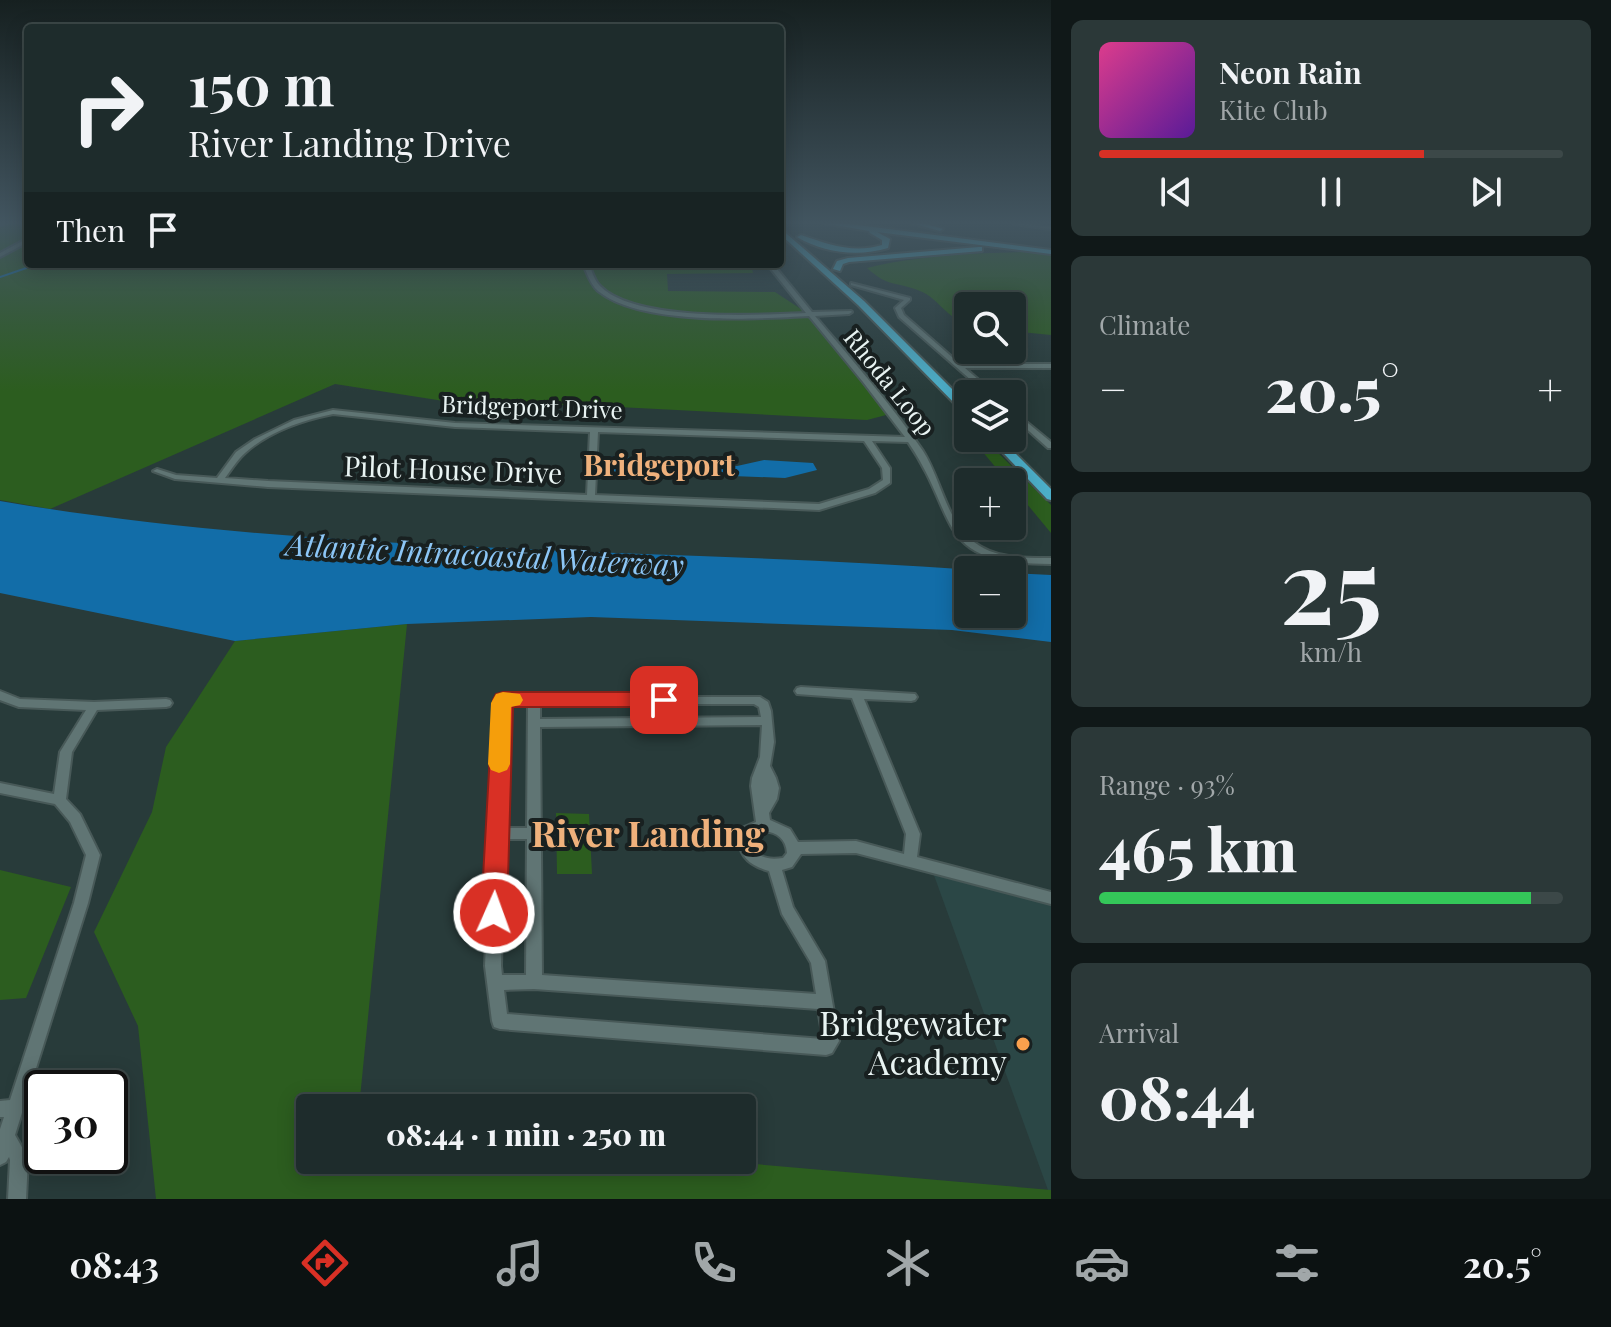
<!DOCTYPE html>
<html lang="en">
<head>
<meta charset="utf-8">
<style>
	:root { --surface:#1e2c2c; --page:#2b3838; --text:#f1f3f6; --muted:#a1a7a9; --line:#3c4848; --accent:#d93025 }
	body { margin:0; font-family:"Playfair Display",serif; background:var(--page); color:var(--text); height:100vh; display:flex; flex-direction:column; font-size:30px; white-space:nowrap }
	* { box-sizing:border-box; margin:0 }
	p { font-size:26px; color:var(--muted) }
	.icon { flex:none; width:44px; height:44px; fill:none; stroke:currentColor; stroke-width:2; stroke-linecap:round; stroke-linejoin:round }
	.map { position:relative; flex:1; overflow:hidden }
	.panel { display:flex; flex-direction:column; gap:20px; padding:20px; background:#101818; width:560px }
	.panel>* { flex:none }
	.top-card { position:absolute; left:24px; top:24px; width:760px; height:244px; border-radius:8px; box-shadow:0 4px 20px #0003,0 0 0 2px var(--line); background:#1e2c2c; color:var(--text); overflow:hidden }
	.fabs { position:absolute; left:954px; top:292px; display:grid; gap:16px }
	.fabs a { display:grid; place-items:center; width:72px; height:72px; border-radius:8px; background:var(--surface); box-shadow:0 4px 20px #0003,0 0 0 2px var(--line); font-size:40px }
	.speed { position:absolute; left:24px; top:1070px; display:flex; gap:16px; font-size:40px; font-weight:700; text-align:center }
	.speed>* { display:grid; place-content:center; width:104px; height:104px; border-radius:50%; background:var(--surface); box-shadow:0 4px 20px #0003,0 0 0 2px var(--line); line-height:1 }
	.speed .limit { border:4px solid #111; border-radius:12px; background:#fff; color:#111 }
	.pin { position:absolute; display:grid; place-items:center; width:68px; height:68px; color:#fff; margin:-34px; border-radius:16px; box-shadow:0 4px 12px #0006 }
	.me { position:absolute; width:88px; margin:-44px; rotate:2deg; stroke-linejoin:round; filter:drop-shadow(0 0 6px #0008) }
	.turn { display:flex; align-items:center; gap:28px; height:168px; padding:0 32px; font-size:36px }
	.turn .icon { width:104px; height:104px; stroke-width:2.5 }
	.turn b { display:block; font-size:56px; line-height:68px }
	.then { display:flex; align-items:center; height:76px; padding:0 32px; background:#0003; gap:16px; font-size:30px }
	.big { font-size:60px; font-weight:800; line-height:1.1 }
	.panel .widget { flex:1; display:flex; flex-direction:column; justify-content:center; gap:12px; min-width:0; padding:0 28px; border-radius:12px; background:var(--page) }
	.panel .dial { align-items:center; gap:0 }
	.dial b { font-size:104px; line-height:1 }
	.song { display:flex; align-items:center; gap:24px }
	.cover { width:96px; height:96px; border-radius:12px; background:linear-gradient(135deg,hsl(330 70% 55%),hsl(270 70% 35%)) }
	.played { height:8px; border-radius:4px; background:linear-gradient(90deg,var(--accent) 70%,var(--line) 70%) }
	.keys { display:flex; justify-content:space-around; direction:ltr }
	.heat { display:flex; justify-content:space-between; align-items:center; font-size:44px; direction:ltr }
	.charge { height:12px; border-radius:6px; background:linear-gradient(90deg,#34c759 93%,var(--line) 0) }
	.trip { position:absolute; left:296px; top:1094px; width:460px; height:80px; border-radius:8px; background:var(--surface); box-shadow:0 4px 20px #0003,0 0 0 2px var(--line); font-weight:800; line-height:80px; text-align:center }
	.tab-bar { display:flex; height:128px; justify-content:space-around; align-items:center; background:#0c1212; color:var(--muted) }
	.tab-bar .icon { width:56px; height:56px }
	.tab-bar .current { color:var(--accent) }
	.tab-bar b { font-size:36px; color:var(--text) }
	main { display:flex; flex:1; min-height:0 }
	.map>svg:first-child { display:block }
	.built { fill:#2b4746 }
	.green { fill:#2c5d1f }
	.water { fill:#126da8 }
	.lines { fill:none; stroke-linecap:round; stroke-linejoin:round }
	.stream { stroke:#126da8; stroke-width:2 }
	.minor-casing { stroke:#485958; stroke-width:4 }
	.highway-casing { stroke:#485958; stroke-width:4 }
	.minor { fill:#607574; fill-rule:evenodd }
	.highway { fill:#4caec8; fill-rule:evenodd }
	.route { fill:#d93025; stroke:#8d1f18; stroke-width:2 }
	.slow { fill:#f59e0b }
	.poi-dot { fill:#f9a04d; stroke:#182020; stroke-width:3 }
	.labels { text-anchor:middle; stroke-width:8; stroke-linejoin:round; paint-order:stroke }
	.far-street-label { font-size:24px; fill:#e9f4f3; stroke:#182020 }
	.street-label { font-size:28px; fill:#e9f4f3; stroke:#182020 }
	.neighbourhood-label { font-size:30px; font-weight:bold; fill:#efb17c; stroke:#182020 }
	.water-label { font-size:30px; font-style:italic; fill:#8cc6f6; stroke:#182020 }
	.near-poi-label { font-size:34px; fill:#e9f4f3; stroke:#182020; text-anchor:end }
	.near-neighbourhood-label { font-size:36px; font-weight:bold; fill:#efb17c; stroke:#182020 }
</style>
</head>
<body>
<main>
<div class="map">
<svg width="1051" height="1199" viewBox="0 0 1051 1199">
	<rect width="100%" height="100%" fill="#283b3a"/>
	<path class="built" d="M931,867L1051,898V1190H1048Z"/>
	<path class="green" d="M0,223H28V264L751,265L753,273L667,274L668,291L775,292L807,313L890,414L867,420L599,406L450,402L335,384L50,509L0,500Z
		M1028,252L1051,255V335L1012,331V306H968V323C946,319 939,298 920,291C896,281 889,288 867,268C920,255 974,253 1028,252Z
		M971,438H983L1051,505V533L1012,486V482H1008Z
		M407,624L359,1108H310V1160H709L1051,1190V1199H156L138,1026L94,932L152,812L166,747L235,641Z
		M556,813L589,814L592,874H557Z
		M0,870L71,887L26,998L0,1000Z"/>
	<path class="water" d="M607,456L737,466L764,460L813,463L817,470L785,478L605,471Z
		M0,501C322,556 651,547 975,570H968V614H1012V573L1051,575V642L952,630L591,617L407,624L235,641L0,593Z"/>
	<g class="lines">
		<path class="stream" d="M649,264L662,266
			M0,277L38,264"/>
		<defs>
			<path id="minor" d="M0,223H7L0,225Z
				M22,223H27L28,227Z
				M1013,223L1051,227V229L1015,224Z
				M28,238V242L0,257V253Z
				M583,264H589C592,271 594,280 600,286C635,322 758,315 806,313L767,264H773L812,312L851,311L852,312L849,314L815,316C852,360 891,404 923,451C941,479 947,523 974,542C996,559 1024,558 1051,558V564C932,564 961,519 908,442L872,441L890,468V483L875,493L819,510L268,487L175,479L153,471L157,469L176,475L217,478L236,452L255,439L294,420L333,410L455,423L905,437L863,382L809,316C755,319 641,326 598,291C590,284 587,273 583,264ZM333,414L455,427L590,432L587,495L268,481L225,478C231,470 237,460 245,453C268,432 303,420 333,414ZM598,432L864,441L882,468L883,480L869,489L819,504L595,495Z
				M851,283L910,298V300L901,308L904,315L960,364H1051V368H965L995,394H987L899,317L895,308L904,300L851,285Z
				M1012,410L1051,442V448H1048L1012,416Z
				M801,687L915,694L917,697L915,700L911,701L864,699L920,834L917,857L1051,892V904L856,853L801,854L792,867L782,870L793,907L825,961L839,1041L832,1053L826,1055L500,1029L494,1027L492,1021L485,966L497,700L499,697H760L768,702L771,711L774,742L770,766L776,778L779,788L777,799L769,813L770,820L790,829L798,842L856,841L904,854L906,834L852,698L797,694L795,691L797,688ZM509,704H528L527,828H505ZM540,704H754L759,707L761,717L540,719ZM762,725L760,757L752,778L751,786L756,822L742,828C734,851 746,865 769,871L782,914L811,963L816,994L542,975L540,727ZM764,831C777,832 786,839 787,853L783,858C765,861 751,856 753,835ZM504,839H527L526,975H502L501,966ZM534,989L818,1009L823,1039L507,1014L504,990Z
				M0,691L20,699L94,702L166,699L170,700L172,703L170,706L166,707L97,710L72,752L66,799L80,814L100,855L88,903L15,1135L28,1158L26,1199H8L10,1160L9,1157L6,1162L0,1165V1129L4,1117H0V1101L10,1100L74,903L86,855L70,822L55,804L0,793V783L54,794L60,752L86,710L19,707L0,700Z"/>
			<path id="highway" d="M823,223H842L1051,250V254L877,232L890,239L888,248C858,257 824,253 797,237L801,235C828,244 853,254 882,245V240L870,233L869,231Z
				M911,223H923L943,229L940,231Z
				M780,228L864,301L968,405V414L964,413L858,305L780,234Z
				M979,247H982V251L849,262L843,264L840,271L833,269L837,261L848,258Z
				M989,438H1000L1051,489V500L1047,499Z"/>
		</defs>
		<use href="#minor" class="minor-casing"/>
		<use href="#highway" class="highway-casing"/>
		<use href="#minor" class="minor"/>
		<use href="#highway" class="highway"/>
	</g>
	<linearGradient id="sky" x2="0" y2="1"><stop stop-color="#162020"/><stop offset="0.57" stop-color="#425560"/><stop offset="1" stop-color="#425560" stop-opacity="0"/></linearGradient>
	<rect width="1051" height="391" fill="url(#sky)"/>
	<path class="route" d="M503,692H664L671,694L674,700L671,705L664,707H513L507,913L503,922L494,925L485,922L481,913L493,700L496,694Z"/>
	<path class="slow" d="M503,692L520,694L523,700L520,705L511,707L510,764L507,770L499,773L491,770L488,764L491,703L496,694Z"/>
	<circle class="poi-dot" cx="1023" cy="1044" r="8"/>
	<g class="labels">
		<g class="far-street-label">
			<text transform="translate(889 383) rotate(51)" y="8">Rhoda Loop</text>
			<text transform="translate(532 408) rotate(2)" y="8">Bridgeport Drive</text>
		</g>
		<g class="street-label">
			<text transform="translate(453 470) rotate(2)" y="10">Pilot House Drive</text>
		</g>
		<g class="neighbourhood-label">
			<text x="659" y="476">Bridgeport</text>
		</g>
		<g class="water-label">
			<text transform="translate(485 556) rotate(3)" y="10">Atlantic Intracoastal Waterway</text>
		</g>
		<g class="near-poi-label">
			<text x="1007" y="1036">Bridgewater<tspan x="1007" dy="39">Academy</tspan></text>
		</g>
		<g class="near-neighbourhood-label">
			<text x="648" y="847">River Landing</text>
		</g>
	</g>
</svg>
<div class="fabs">
<a><svg class="icon" aria-label="search" viewBox="0 0 24 24"><circle cx="10" cy="10" r="6"/><path d="M15 15l6 6"/></svg></a>
<a><svg class="icon" aria-label="layers" viewBox="0 0 24 24"><path d="M12 4l9 5-9 5-9-5zM3 14l9 5 9-5"/></svg></a>
<a>+</a>
<a>−</a>
</div>
<div class="speed"><div class="limit">30</div></div>
<div class="pin" style="left:664px;top:700px;background:#d93025"><svg class="icon" aria-label="arrive" viewBox="0 0 24 24"><path d="M6 21V4h12l-3 4 3 4H6"/></svg></div>
<svg class="me" style="left:494px;top:913px" viewBox="-20 -20 40 40"><circle r="17" fill="#d93025" stroke="#fff" stroke-width="3"/><path d="M0-11L8 9 0 5-8 9z" fill="#fff"/></svg>
<div class="trip">08:44 · 1 min · 250 m</div>
<div class="top-card">
<div class="turn"><svg class="icon" aria-label="right" viewBox="0 0 24 24"><path d="M7 20v-9h11M14 6l5 5-5 5"/></svg><div><b>150 m</b>River Landing Drive</div></div>
<div class="then">Then<svg class="icon" aria-label="arrive" viewBox="0 0 24 24"><path d="M6 21V4h12l-3 4 3 4H6"/></svg></div>
</div>
</div>
<section class="panel">
<div class="widget">
<div class="song"><i class="cover"></i><div><b>Neon Rain</b><p>Kite Club</p></div></div>
<div class="played"></div>
<div class="keys"><svg class="icon" aria-label="previous" viewBox="0 0 24 24"><path d="M18 5L8 12l10 7zM5 5v14"/></svg><svg class="icon" aria-label="pause" viewBox="0 0 24 24"><path d="M8 5v14M16 5v14"/></svg><svg class="icon" aria-label="next" viewBox="0 0 24 24"><path d="M6 5l10 7-10 7zM19 5v14"/></svg></div>
</div>
<div class="widget"><p>Climate</p>
<div class="heat"><a>−</a><b class="big">20.5°</b><a>+</a></div>
</div>
<div class="widget dial"><b>25</b><p>km/h</p></div>
<div class="widget"><p>Range · 93%</p><b class="big">465 km</b><div class="charge"></div></div>
<div class="widget"><p>Arrival</p><b class="big">08:44</b></div>
</section>
</main>
<nav class="tab-bar">
<b>08:43</b>
<svg class="icon current" aria-label="directions" viewBox="0 0 24 24"><path d="M12 3l9 9-9 9-9-9zM9 14v-3h6M13 9l2 2-2 2"/></svg>
<svg class="icon" aria-label="music" viewBox="0 0 24 24"><path d="M9 18V5l10-2v13"/><circle cx="6" cy="18" r="3"/><circle cx="16" cy="16" r="3"/></svg>
<svg class="icon" aria-label="phone" viewBox="0 0 24 24"><path d="M5 4h4l2 5-3 2q2 4 5 5l2-3 5 2v4C11 20 4 13 5 4z"/></svg>
<svg class="icon" aria-label="climate" viewBox="0 0 24 24"><path d="M12 3v18M4 7l16 10M4 17L20 7"/></svg>
<svg class="icon" aria-label="car" viewBox="0 0 24 24"><path d="M5 17H2v-5l4-1 3-4h7l3 4 3 1v5h-3M9 17h6M6 11h13"/><circle cx="7" cy="17" r="2"/><circle cx="17" cy="17" r="2"/></svg>
<svg class="icon" aria-label="filters" viewBox="0 0 24 24"><path d="M4 7h16M4 17h16"/><circle cx="9" cy="7" r="2"/><circle cx="15" cy="17" r="2"/></svg>
<b>20.5°</b>
</nav>
</body>
</html>
